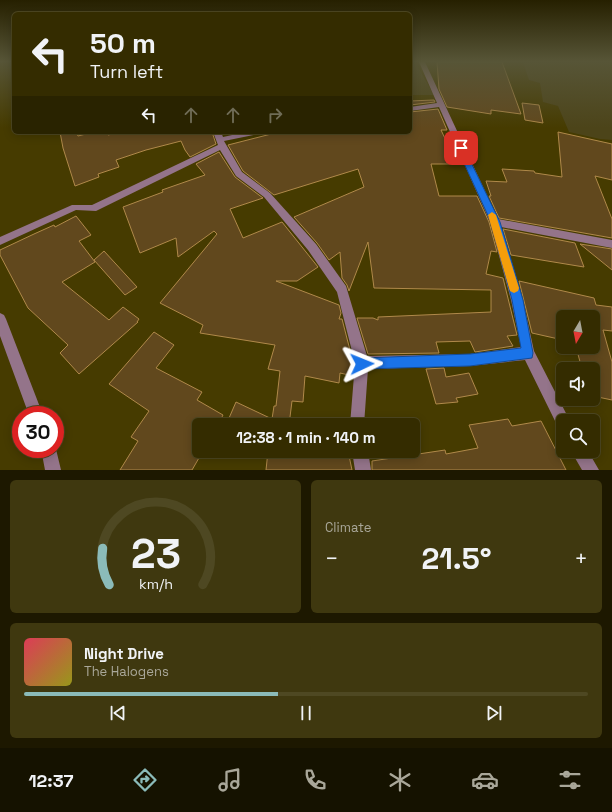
<!DOCTYPE html>
<html lang="en">
<head>
<meta charset="utf-8">
<style>
	:root { --surface:#342c00; --page:#3f380f; --text:#f1f3f6; --muted:#a9a799; --line:#4e4822; --accent:#8bbbb9 }
	body { margin:0; font-family:"Space Grotesk",sans-serif; background:var(--page); color:var(--text); height:100vh; display:flex; flex-direction:column; font-size:15px; white-space:nowrap }
	* { box-sizing:border-box; margin:0 }
	p { font-size:13px; color:var(--muted) }
	.icon { flex:none; width:22px; height:22px; fill:none; stroke:currentColor; stroke-width:2; stroke-linecap:round; stroke-linejoin:round }
	.map { position:relative; height:470px; overflow:hidden }
	.sheet { display:flex; flex-direction:column; gap:10px; padding:10px; background:#1d1800; flex:1 }
	.sheet>* { flex:none }
	.guide { position:absolute; left:12px; top:12px; width:400px; height:122px; border-radius:6px; box-shadow:0 2px 10px #0003,0 0 0 1px var(--line); background:#342c00; color:var(--text); overflow:hidden }
	.needle { width:26px; rotate:190deg }
	.buttons { position:absolute; left:556px; top:310px; display:grid; gap:8px }
	.buttons a { display:grid; place-items:center; width:44px; height:44px; border-radius:6px; background:var(--surface); box-shadow:0 2px 10px #0003,0 0 0 1px var(--line); font-size:20px }
	.speed { position:absolute; left:12px; top:406px; display:flex; gap:8px; font-size:20px; font-weight:700; text-align:center }
	.speed>* { display:grid; place-content:center; width:52px; height:52px; border-radius:50%; background:var(--surface); box-shadow:0 2px 10px #0003,0 0 0 1px var(--line); line-height:1 }
	.speed .limit { border:6px solid #d22; background:#fff; color:#111 }
	.pin { position:absolute; display:grid; place-items:center; width:34px; height:34px; color:#fff; margin:-17px; border-radius:8px; box-shadow:0 2px 6px #0006 }
	.me { position:absolute; width:44px; margin:-22px; rotate:88deg; stroke-linejoin:round; filter:drop-shadow(0 0 3px #0008) }
	.turn { display:flex; align-items:center; gap:14px; height:84px; padding:0 12px; font-size:18px }
	.turn .icon { width:52px; height:52px; stroke-width:2.5 }
	.turn b { display:block; font-size:28px; line-height:34px }
	.lanes { display:flex; align-items:center; height:38px; padding:0 12px; background:#0003; justify-content:center; gap:20px; direction:ltr }
	.lanes .off { opacity:.35 }
	.big { font-size:30px; font-weight:700; line-height:1.1 }
	.sheet .tile { flex:1; display:flex; flex-direction:column; justify-content:center; gap:6px; min-width:0; padding:0 14px; border-radius:6px; background:var(--page) }
	.sheet .dial { align-items:center; gap:0 }
	.dial svg { height:104px; overflow:visible; fill:none; stroke:var(--line); stroke-width:7; stroke-linecap:round; text-anchor:middle }
	.dial text { fill:var(--text); stroke:none }
	.song { display:flex; align-items:center; gap:12px }
	.cover { width:48px; height:48px; border-radius:6px; background:linear-gradient(135deg,hsl(350 70% 55%),hsl(60 70% 35%)) }
	.played { height:4px; border-radius:2px; background:linear-gradient(90deg,var(--accent) 45%,var(--line) 45%) }
	.keys { display:flex; justify-content:space-around; direction:ltr }
	.heat { display:flex; justify-content:space-between; align-items:center; font-size:22px; direction:ltr }
	.sheet .tiles { flex:1; display:grid; gap:10px; grid-template-columns:1fr 1fr }
	.tile:last-child { grid-column:span 2 }
	.trip { position:absolute; left:192px; top:418px; width:228px; height:40px; border-radius:6px; background:var(--surface); box-shadow:0 2px 10px #0003,0 0 0 1px var(--line); font-weight:700; line-height:40px; text-align:center }
	.dock { display:flex; height:64px; justify-content:space-around; align-items:center; background:#151200; color:var(--muted) }
	.dock .icon { width:28px; height:28px }
	.dock .active { color:var(--accent) }
	.dock b { font-size:18px; color:var(--text) }
	.map>svg:first-child { display:block }
	.built { fill:#4c4419 }
	.building { fill:#61481d; stroke:#b0894a }
	.lines { fill:none; stroke-linecap:round; stroke-linejoin:round }
	.minor { fill:#94748a; fill-rule:evenodd }
	.route { fill:#1a73e8; stroke:#114b97 }
	.slow { fill:#f59e0b }
</style>
</head>
<body>
<div class="map">
<svg width="612" height="470" viewBox="0 0 612 470">
	<rect width="100%" height="100%" fill="#463b00"/>
	<path class="built" d="M410,62H415L434,95H410Z
		M523,62H612V140L600,139L569,132L558,106L543,102L540,83L529,80Z"/>
	<path class="building" d="M437,62H502L521,114L491,110V114L447,107L439,89Z
		M434,100L435,102L410,105V101Z
		M522,103L539,105L543,123L525,120Z
		M438,109L447,130H441L457,164H431L439,196H477L489,222L497,252L491,251L486,274L503,278L517,335L507,336L513,346L475,352L470,341L436,342L439,353L368,354L357,318H373L378,320V317L491,312V290L374,288L368,242L349,291L347,285L342,278L340,252L329,260L317,243L294,217L364,187L358,169L274,195L243,171L228,145L279,132H410V112Z
		M60,132H76L78,136L94,132H107L108,135L121,132H212L216,144L190,157L185,150L181,141L146,150L116,160L119,167L98,174L99,177L75,186L63,148Z
		M558,132L612,144V180L595,176L612,219V238L499,218L489,196H491L486,181L507,182L502,169L534,171L535,173L562,177Z
		M219,152L235,177L263,198L230,209L243,238L282,222L318,267L297,281H276L339,305L341,313L339,319H342L352,358H351L349,375L340,373L339,383L305,376L303,402L292,401L289,425H226L236,402L272,419L274,406H276L280,371L268,369L275,345L200,333L203,325L160,303L217,234L214,231L178,257L176,238L140,253L123,207L163,192L162,190L205,175L196,164Z
		M76,216L91,235L79,241L95,262L62,282L109,320L123,307L139,319L137,322H138L79,374L60,353L68,345L28,308L0,255V250L34,234L54,225L55,227Z
		M503,229L575,243L584,267L511,255Z
		M580,244L612,249V270Z
		M104,251L137,287L125,295L94,260Z
		M519,281L594,298L596,305L612,307V331L603,330L612,362V400L593,396V369H582L576,347H593V317H563V340L532,333Z
		M154,332L174,345L156,368L202,392L197,400L223,415L218,425H199V451H203L192,470H120L138,441L131,437L149,411L109,384Z
		M444,368L446,377L469,373L478,394L456,398L458,402L436,404L426,369Z
		M508,419L512,426L541,421L566,470H372V461L445,450L446,454L478,448L469,425Z
		M268,451H348L352,470H266Z"/>
	<g class="lines">
		<path class="minor" d="M419,62H425L498,219L612,240V248L501,227L523,300L534,351L570,421H563V429L558,427L525,360L470,366L368,369L364,425H350L355,363L337,292L308,250L264,197L236,176L220,150L96,211L76,210L0,245V237L72,205H92L218,145L213,132H221L223,137L246,132H260L259,134L224,141L242,172L270,193L316,244L346,286L367,356L470,354L521,347L511,300L490,222L439,107L410,111V107L437,103Z
			M0,313L4,315L6,319L43,415H29L0,336Z
			M55,445L61,470H45L41,449H55Z
			M352,451H368L371,470H355Z
			M571,451H588L599,470H582Z"/>
	</g>
	<linearGradient id="sky" x2="0" y2="1"><stop stop-color="#262000"/><stop offset="0.48" stop-color="#575537"/><stop offset="1" stop-color="#575537" stop-opacity="0"/></linearGradient>
	<rect width="612" height="128" fill="url(#sky)"/>
	<path class="route" d="M461,146L464,148L500,222L523,300L533,353L532,358L470,366L362,369L358,368L356,364L358,359L362,358L470,354L521,348L512,300L491,222L457,148Z"/>
	<path class="slow" d="M492,212L496,215L519,288L518,291L514,293L510,291L509,288L488,215Z"/>
</svg>
<div class="buttons">
<a><svg class="needle" viewBox="-14 -14 28 28"><path d="M0-13l5 13h-10z" fill="#e53935"/><path d="M0 13l5-13h-10z" fill="#a9a799"/></svg></a>
<a><svg class="icon" aria-label="sound" viewBox="0 0 24 24"><path d="M4 9h4l5-4v14l-5-4H4zM17 9q2 3 0 6"/></svg></a>
<a><svg class="icon" aria-label="search" viewBox="0 0 24 24"><circle cx="10" cy="10" r="6"/><path d="M15 15l6 6"/></svg></a>
</div>
<div class="speed"><div class="limit">30</div></div>
<div class="pin" style="left:461px;top:148px;background:#d93025"><svg class="icon" aria-label="arrive" viewBox="0 0 24 24"><path d="M6 21V4h12l-3 4 3 4H6"/></svg></div>
<svg class="me" style="left:362px;top:364px" viewBox="-20 -20 40 40"><path d="M0-17L14 15 0 8-14 15z" fill="#1a73e8" stroke="#fff" stroke-width="4"/></svg>
<div class="trip">12:38 · 1 min · 140 m</div>
<div class="guide">
<div class="turn"><svg class="icon" aria-label="left" viewBox="0 0 24 24"><path d="M17 20v-9H6M10 6l-5 5 5 5"/></svg><div><b>50 m</b>Turn left</div></div>
<div class="lanes"><svg class="icon" aria-label="left" viewBox="0 0 24 24"><path d="M17 20v-9H6M10 6l-5 5 5 5"/></svg><svg class="icon off" aria-label="ahead" viewBox="0 0 24 24"><path d="M12 20V5M6 11l6-6 6 6"/></svg><svg class="icon off" aria-label="ahead" viewBox="0 0 24 24"><path d="M12 20V5M6 11l6-6 6 6"/></svg><svg class="icon off" aria-label="right" viewBox="0 0 24 24"><path d="M7 20v-9h11M14 6l5 5-5 5"/></svg></div>
</div>
</div>
<section class="sheet">
<div class="tiles">
<div class="tile dial"><svg viewBox="0 0 100 80">
<path d="M14 69A42 42 0 1 1 86 69"/>
<path d="M14 69A42 42 0 0 1 9 41" stroke="#8bbbb9"/>
<text x="50" y="56" font-size="32" font-weight="700">23</text>
<text x="50" y="72" font-size="11">km/h</text>
</svg></div>
<div class="tile"><p>Climate</p>
<div class="heat"><a>−</a><b class="big">21.5°</b><a>+</a></div>
</div>
<div class="tile">
<div class="song"><i class="cover"></i><div><b>Night Drive</b><p>The Halogens</p></div></div>
<div class="played"></div>
<div class="keys"><svg class="icon" aria-label="previous" viewBox="0 0 24 24"><path d="M18 5L8 12l10 7zM5 5v14"/></svg><svg class="icon" aria-label="pause" viewBox="0 0 24 24"><path d="M8 5v14M16 5v14"/></svg><svg class="icon" aria-label="next" viewBox="0 0 24 24"><path d="M6 5l10 7-10 7zM19 5v14"/></svg></div>
</div>
</div>
</section>
<nav class="dock">
<b>12:37</b>
<svg class="icon active" aria-label="directions" viewBox="0 0 24 24"><path d="M12 3l9 9-9 9-9-9zM9 14v-3h6M13 9l2 2-2 2"/></svg>
<svg class="icon" aria-label="music" viewBox="0 0 24 24"><path d="M9 18V5l10-2v13"/><circle cx="6" cy="18" r="3"/><circle cx="16" cy="16" r="3"/></svg>
<svg class="icon" aria-label="phone" viewBox="0 0 24 24"><path d="M5 4h4l2 5-3 2q2 4 5 5l2-3 5 2v4C11 20 4 13 5 4z"/></svg>
<svg class="icon" aria-label="climate" viewBox="0 0 24 24"><path d="M12 3v18M4 7l16 10M4 17L20 7"/></svg>
<svg class="icon" aria-label="car" viewBox="0 0 24 24"><path d="M5 17H2v-5l4-1 3-4h7l3 4 3 1v5h-3M9 17h6M6 11h13"/><circle cx="7" cy="17" r="2"/><circle cx="17" cy="17" r="2"/></svg>
<svg class="icon" aria-label="filters" viewBox="0 0 24 24"><path d="M4 7h16M4 17h16"/><circle cx="9" cy="7" r="2"/><circle cx="15" cy="17" r="2"/></svg>
</nav>
</body>
</html>
